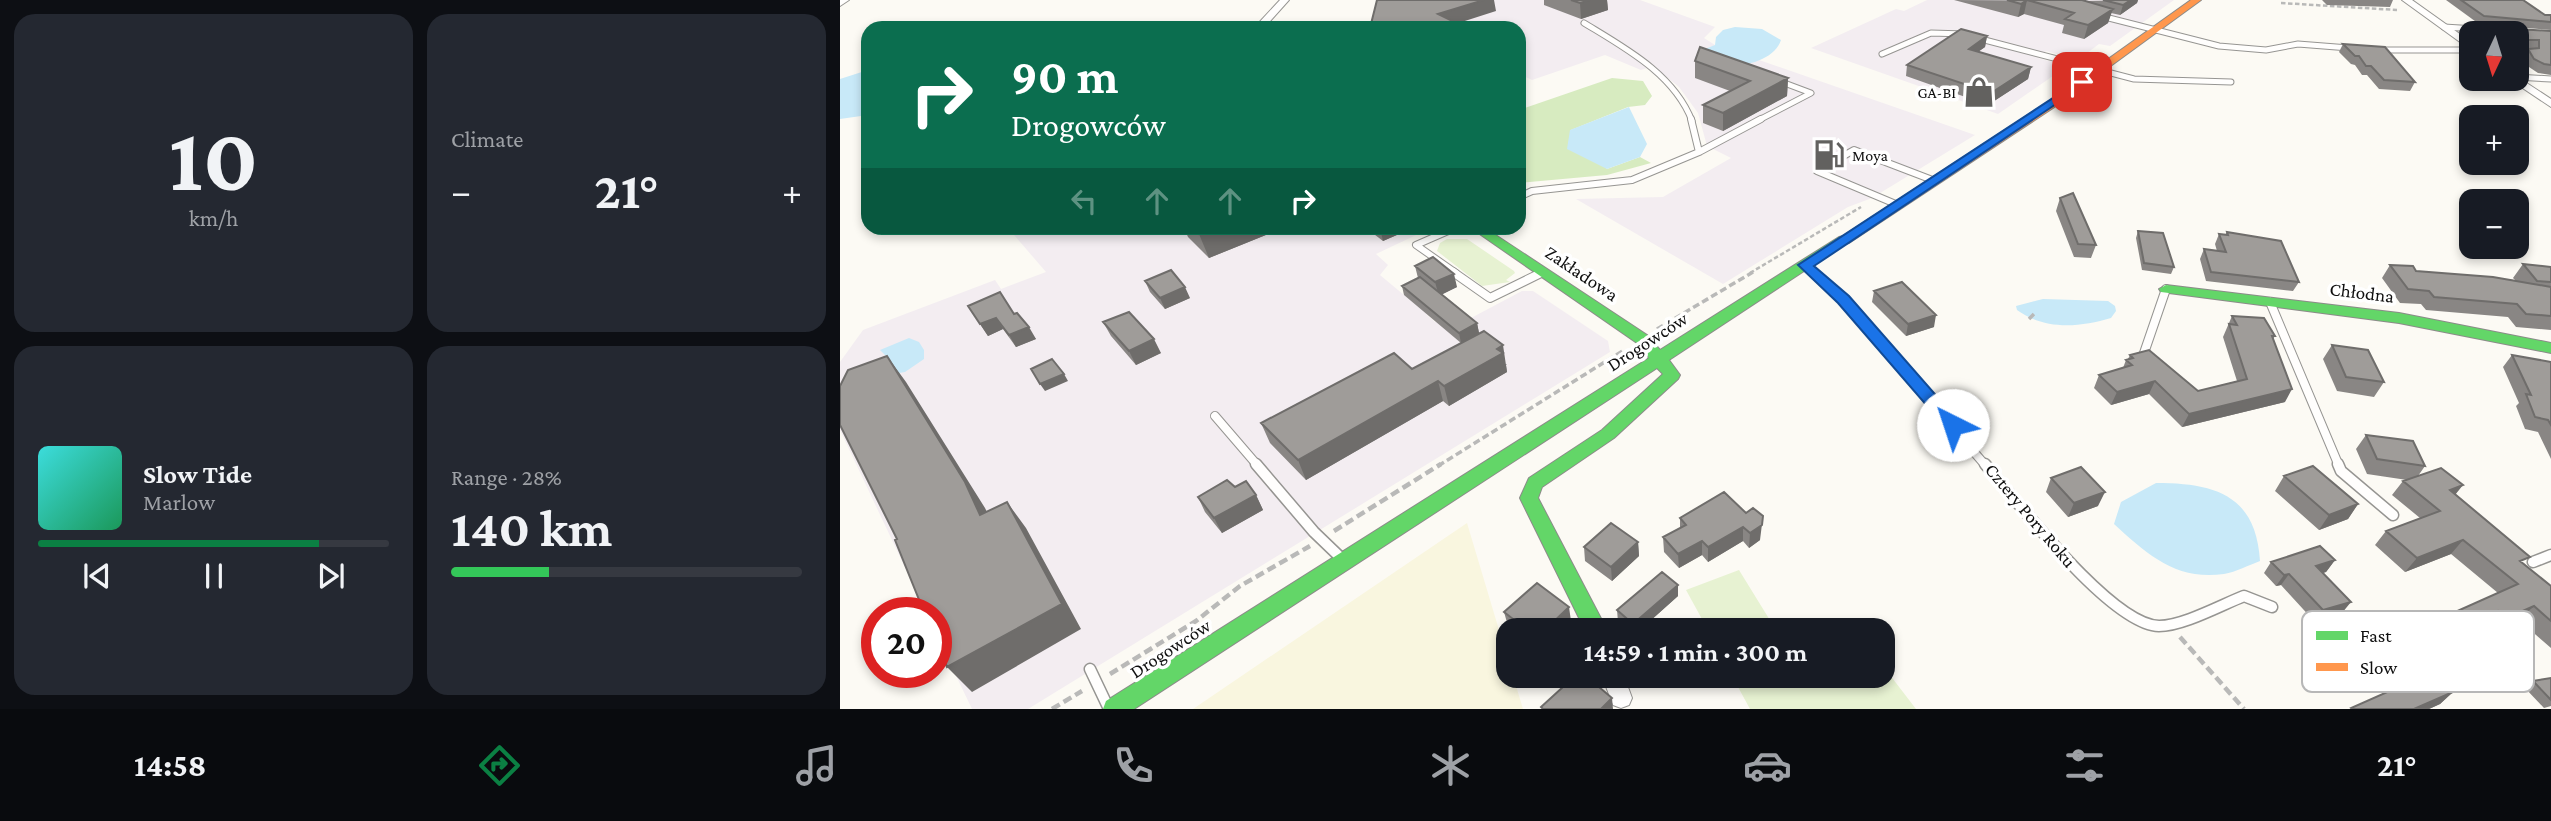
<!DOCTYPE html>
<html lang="en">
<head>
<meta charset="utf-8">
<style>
	:root { --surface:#171b24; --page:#242831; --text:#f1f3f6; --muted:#9ea1a6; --line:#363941; --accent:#0b8043 }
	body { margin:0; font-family:"Crimson Pro",serif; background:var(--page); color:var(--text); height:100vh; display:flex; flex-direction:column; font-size:26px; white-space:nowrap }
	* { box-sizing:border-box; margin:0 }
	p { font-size:23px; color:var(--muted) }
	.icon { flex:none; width:38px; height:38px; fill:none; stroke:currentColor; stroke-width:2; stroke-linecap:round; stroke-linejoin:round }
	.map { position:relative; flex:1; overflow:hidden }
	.drawer { display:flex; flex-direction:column; gap:14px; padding:14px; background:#0d0f14; width:840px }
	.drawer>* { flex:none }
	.top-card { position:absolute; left:21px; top:21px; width:665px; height:214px; border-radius:21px; box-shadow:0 4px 10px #0003; background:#0b6e4f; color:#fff; overflow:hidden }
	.needle { width:46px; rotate:184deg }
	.fabs { position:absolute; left:1619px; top:21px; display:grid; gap:14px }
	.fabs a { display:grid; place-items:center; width:70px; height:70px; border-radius:14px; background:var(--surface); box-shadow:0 4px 10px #0003; font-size:35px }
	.speed { position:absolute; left:21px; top:597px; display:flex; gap:14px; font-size:35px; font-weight:700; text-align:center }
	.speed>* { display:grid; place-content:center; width:91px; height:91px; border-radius:50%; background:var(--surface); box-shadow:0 4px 10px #0003; line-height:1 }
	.speed .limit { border:10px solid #d22; background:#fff; color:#111 }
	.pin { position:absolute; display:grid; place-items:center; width:60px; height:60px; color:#fff; margin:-30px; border-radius:14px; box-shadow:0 4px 10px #0006 }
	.me { position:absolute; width:77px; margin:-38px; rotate:319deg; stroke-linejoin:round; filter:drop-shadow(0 0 5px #0008) }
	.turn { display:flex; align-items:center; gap:24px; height:147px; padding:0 35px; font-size:32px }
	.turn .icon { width:91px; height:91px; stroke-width:2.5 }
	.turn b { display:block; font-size:49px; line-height:60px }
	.lanes { display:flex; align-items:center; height:66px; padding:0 35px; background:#0003; justify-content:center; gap:35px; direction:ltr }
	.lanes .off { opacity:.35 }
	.big { font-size:52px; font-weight:700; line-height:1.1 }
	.drawer .tile { flex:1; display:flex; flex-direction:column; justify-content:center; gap:10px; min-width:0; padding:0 24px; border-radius:21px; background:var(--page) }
	.drawer .dial { align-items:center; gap:0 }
	.dial b { font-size:91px; line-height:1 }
	.song { display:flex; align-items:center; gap:21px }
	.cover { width:84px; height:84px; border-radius:10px; background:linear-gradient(135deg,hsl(180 70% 55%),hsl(150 70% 35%)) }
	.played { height:7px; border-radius:4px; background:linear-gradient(90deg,var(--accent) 80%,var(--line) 80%) }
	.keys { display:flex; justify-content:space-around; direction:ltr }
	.heat { display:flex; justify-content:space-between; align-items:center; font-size:38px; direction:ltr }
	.charge { height:10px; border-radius:5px; background:linear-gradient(90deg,#34c759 28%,var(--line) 0) }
	.drawer .tiles { flex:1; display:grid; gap:14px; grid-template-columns:repeat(2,1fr) }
	.trip { position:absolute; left:656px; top:618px; width:399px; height:70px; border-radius:21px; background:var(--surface); box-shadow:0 4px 10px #0003; font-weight:700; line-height:70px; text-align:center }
	.dock { display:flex; height:112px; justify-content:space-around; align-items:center; background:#090b0e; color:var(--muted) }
	.dock .icon { width:49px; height:49px }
	.dock .on { color:var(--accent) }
	.dock b { font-size:32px; color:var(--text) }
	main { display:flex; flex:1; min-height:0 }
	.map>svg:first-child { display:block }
	.industrial { fill:#f3edf1 }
	.farmland { fill:#f9f6df }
	.green { fill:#e7f2d2 }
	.forest { fill:#d7ebc0 }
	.water { fill:#c8e9f8 }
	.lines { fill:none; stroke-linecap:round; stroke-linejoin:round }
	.lane-far3-casing { stroke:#969592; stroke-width:7 }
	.lane-far2-casing { stroke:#969592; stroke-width:8 }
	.lane-far1-casing { stroke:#969592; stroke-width:10 }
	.lane-casing { stroke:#969592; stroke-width:13 }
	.street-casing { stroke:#969592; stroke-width:2 }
	.fast-casing { stroke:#8c8b89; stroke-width:2 }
	.slow-casing { stroke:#8c8b89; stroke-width:2 }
	.path-far2 { stroke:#b9b9b8; stroke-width:2.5; stroke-dasharray:4.5 2.5; stroke-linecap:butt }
	.path-far1 { stroke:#b9b9b8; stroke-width:3.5; stroke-dasharray:7 3.5; stroke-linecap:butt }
	.path { stroke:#b9b9b8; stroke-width:4.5; stroke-dasharray:9 4.5; stroke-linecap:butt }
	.lane-far3 { stroke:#fffefd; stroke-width:5 }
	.lane-far2 { stroke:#fffefd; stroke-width:6 }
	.lane-far1 { stroke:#fffefd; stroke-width:8 }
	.lane { stroke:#fffefd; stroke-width:10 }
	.street { fill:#fffefd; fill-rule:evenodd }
	.fast { fill:#63d668; fill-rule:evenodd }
	.slow { fill:#ff974d; fill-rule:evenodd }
	.wall { fill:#898684 }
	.shaded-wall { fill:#6f6d6b }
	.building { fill:#9f9c99; stroke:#6f6d6b; stroke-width:2 }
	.route { fill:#1a73e8; stroke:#114b97; stroke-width:2 }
	.labels { text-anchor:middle; stroke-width:7; stroke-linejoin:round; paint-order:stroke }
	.far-poi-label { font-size:16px; fill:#0f0f0f; stroke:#fff; text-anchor:end }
	.street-label { font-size:19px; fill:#0f0f0f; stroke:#fff }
	.key { fill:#fff; stroke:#b7b7b7; stroke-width:2 }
	.key-label { font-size:19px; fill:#0f0f0f }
</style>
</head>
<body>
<main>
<section class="drawer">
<div class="tiles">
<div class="tile dial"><b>10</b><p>km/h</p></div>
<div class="tile"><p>Climate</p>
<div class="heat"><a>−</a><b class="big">21°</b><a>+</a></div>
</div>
<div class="tile">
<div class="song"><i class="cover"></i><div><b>Slow Tide</b><p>Marlow</p></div></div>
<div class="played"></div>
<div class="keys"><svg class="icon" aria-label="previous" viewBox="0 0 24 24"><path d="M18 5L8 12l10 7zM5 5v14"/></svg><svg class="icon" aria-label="pause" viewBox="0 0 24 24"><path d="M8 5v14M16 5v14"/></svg><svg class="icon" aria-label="next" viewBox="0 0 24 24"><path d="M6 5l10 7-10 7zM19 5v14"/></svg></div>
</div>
<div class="tile"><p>Range · 28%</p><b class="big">140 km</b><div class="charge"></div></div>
</div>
</section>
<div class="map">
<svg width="1711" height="709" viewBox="0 0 1711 709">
	<rect width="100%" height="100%" fill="#fcfaf4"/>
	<path class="industrial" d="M647,0H800L875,27L864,38L875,45L856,57L877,65H901L919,60L1135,135L1032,198L1008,207L883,284L736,199L823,197L891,158L867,146L858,113L839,87L813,66L801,70L765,55L692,80L679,74V28H564Z
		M1087,0H1334L1270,46L1259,44L1238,60L1206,51L1198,58L1220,64L1223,69L1158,114L971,48L1056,9L1064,11Z
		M168,228H591L536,254L548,265L540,275L564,295L596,271L617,287L597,297L605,304L586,314L595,322L613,313L626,323L632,320L631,318L682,291H693L768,341L770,352L188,709H132L96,634V612H86L0,430V362L23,330L155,280L161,289L206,272Z"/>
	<path class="farmland" d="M627,523L668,660V676H673L683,709H353Z"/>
	<path class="green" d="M607,239H627L674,271L675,273L666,280L670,282L642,286L597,251L600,243Z
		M899,570L936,630H868L846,590Z
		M1043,666L1076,709H910L892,676H1043Z"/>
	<path class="forest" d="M772,78L803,81L812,96L805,105L788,107L731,130L767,169L800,157L811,163L767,175L679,183V110Z"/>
	<path class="water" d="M895,27L922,29L941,40C934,62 898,69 877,65C870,64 862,59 855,57L865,49L875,45L876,37L883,30Z
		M28,70V115L0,119V79Z
		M789,107L807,144L800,157L767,169L727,149L730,130Z
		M1203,299L1268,301L1275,306L1276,311L1271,318C1240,327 1206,331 1177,310L1176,306Z
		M69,338L79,342L84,350V359L65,372L53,374L48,358L40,350Z
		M1316,483C1375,483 1416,495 1420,561C1409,565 1396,572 1384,574C1336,581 1307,554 1274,524L1281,502Z"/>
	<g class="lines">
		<defs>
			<path id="lane-far3" d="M1261,16L1379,46L1426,50L1458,44L1509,48
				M744,23C785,48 834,74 852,121
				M1604,27L1668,31
				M1137,38L1294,79L1391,82
				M1540,50H1631
				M1676,51L1691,52
				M1042,54L1091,33L1125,34
				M1676,77L1711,79
				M917,121L971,93L939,81"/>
			<path id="lane-far2" d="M851,119L859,152
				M679,197L692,191L792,180L859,152L921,119
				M1058,205L977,171L1014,150L1095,181
				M615,228L576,245L616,273
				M965,265L974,273
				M700,273L703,272"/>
			<path id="lane-far1" d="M613,272L650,298L703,272
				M972,272L1003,300L1146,466
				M1430,302L1499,466
				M1304,353L1326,289
				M375,416L418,466"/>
			<path id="lane" d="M416,464L474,532L500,557
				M1145,464C1177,501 1271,625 1319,626C1343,626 1381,605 1404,596L1432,607
				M1498,464L1501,471L1553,515
				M1693,562L1711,555
				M250,669L269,709"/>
			<path id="street" d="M0,0H9L0,6Z
				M440,0H449L424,28H414Z
				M1562,0H1572L1631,42V50Z
				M1676,76L1711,99V107L1672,81L1671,79H1676Z
				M762,676H784L792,698L789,705L781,708L773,705Z"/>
			<path id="fast" d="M631,228H645L807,335L820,350L999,237L1004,236L1011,240L829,360L840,375L838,379L774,438L702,487L698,498L767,630H745L680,498L689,478L762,430L823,374L817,368L294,709H263L266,701L809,358L797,343Z
				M1326,285L1559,313L1711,343V353L1559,323L1321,292L1319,289Z"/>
			<path id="slow" d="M1351,0H1361L1213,108L1009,243L1004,244L997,240L1205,104Z"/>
		</defs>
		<use href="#lane-far3" class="lane-far3-casing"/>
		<use href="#lane-far2" class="lane-far2-casing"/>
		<use href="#lane-far1" class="lane-far1-casing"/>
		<use href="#lane" class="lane-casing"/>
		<use href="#street" class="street-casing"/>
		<use href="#fast" class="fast-casing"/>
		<use href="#slow" class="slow-casing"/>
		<path class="path-far2" d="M1441,3L1557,10
			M910,273L1021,207"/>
		<path class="path-far1" d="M1189,319L1195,313
			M817,329L913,272
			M598,466L784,350"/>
		<path class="path" d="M494,531L601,464
			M1340,637L1404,709
			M270,674L356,621L400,586L470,546
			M212,709L242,691"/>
		<use href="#lane-far3" class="lane-far3"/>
		<use href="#lane-far2" class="lane-far2"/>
		<use href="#lane-far1" class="lane-far1"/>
		<use href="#lane" class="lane"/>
		<use href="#street" class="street"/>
		<use href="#fast" class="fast"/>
		<use href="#slow" class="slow"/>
	</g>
	<path class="wall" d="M704,0H767L768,10L741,19L704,5Z
		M1114,0L1244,1L1298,0L1297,3L1280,15L1271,13L1268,23L1244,39L1222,33L1224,25L1184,14L1178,17Z
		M1482,0H1553L1550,7L1487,5Z
		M1606,0H1683L1705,15H1711V30L1639,24Z
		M1659,28L1711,31V75L1698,73L1689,67L1683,57L1688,49L1694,48H1676V33H1656Z
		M1147,36L1145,47L1138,52L1191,67L1188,79L1148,105L1066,76L1067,65Z
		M1503,44L1575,82L1570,91L1539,89L1527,75H1522L1515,65L1511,64L1499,52Z
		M855,61L948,78L947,96L883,131L863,123V105L890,91L855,78Z
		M1220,198L1256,245L1251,258L1234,257L1216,211Z
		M344,228H443L369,258L348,237Z
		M526,228H573L543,241Z
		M1298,231L1334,267L1331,274L1302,270L1296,238Z
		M1387,232L1459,282L1453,291L1366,281L1360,259L1364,249L1377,251L1375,244L1379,234L1385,235Z
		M1683,264L1711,267V330L1676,327L1668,317L1586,310L1581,304L1560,303L1542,278L1550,265L1576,271L1675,280L1673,278Z
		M575,266L617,287L602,294L637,323L639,333L621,343L564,295L562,286L578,278Z
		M305,281L350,298L325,309L310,292Z
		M1034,291L1094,327L1066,336L1032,302Z
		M128,306L174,314L196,339L176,347L163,329L148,336Z
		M1392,316L1435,336L1433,339L1445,402L1342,427L1309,394L1271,405L1254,388L1259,375L1283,368L1286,360L1288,359L1290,355L1358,391L1397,381L1383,337Z
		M263,322L321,353L296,365L271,336Z
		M1492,345L1544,382L1534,397L1497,391L1483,359Z
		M1672,355L1711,362V459L1698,432L1685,429L1676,406L1679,403L1663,367Z
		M667,364L666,365L667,372L609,406L603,401L466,480L430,443L421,423L572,369Z
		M1526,435L1585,466L1578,476L1615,494L1683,564L1711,586V648L1679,620L1653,632L1644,625L1616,638L1602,626L1615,612L1658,593L1611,554L1565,572L1535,545L1546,531L1580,518L1552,495L1563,481L1567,480L1527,474L1516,449Z
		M1444,476L1518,504L1508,519L1479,530L1435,491Z
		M1211,478L1258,506L1228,517L1206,492Z
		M395,487L416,495L423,510L382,533L365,512L358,497Z
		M884,492L920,540L909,548L903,541L868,562L862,555L839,568L824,552L823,537L840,528V518Z
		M798,542L799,556L772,581L745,561L744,547Z
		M1495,560L1486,572L1483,573L1502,613L1474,621L1441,585L1436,586L1424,573L1431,562Z
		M838,585V596L800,630H788L778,622L777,610Z
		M664,612L731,621L722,630H672L668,626Z
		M1536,662L1613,692L1600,704L1589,709H1510L1544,693L1525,674Z
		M1711,678V706L1704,708L1685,688L1693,681Z"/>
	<path class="shaded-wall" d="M644,0H654L656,11L603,28L598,14Z
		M750,0H767L768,10L741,19L740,3Z
		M1187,0L1184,14L1178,17L1181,4Z
		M1291,0H1298L1297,3L1280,15L1283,5Z
		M1273,9L1268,23L1244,39L1248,25Z
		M1147,36L1145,47L1126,60L1129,49Z
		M1191,67L1188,79L1148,105L1151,93Z
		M948,78L947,96L883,131V113Z
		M375,228H443L369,258L359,234Z
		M540,228H573L543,241Z
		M614,274L617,287L599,296L595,282Z
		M345,287L350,298L325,309L320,298Z
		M1096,315L1094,327L1066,336L1068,324Z
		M156,318L163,329L148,336L140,324Z
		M637,323L639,333L621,343L619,333Z
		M189,327L196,339L176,347L169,335Z
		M314,339L321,353L296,365L289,351Z
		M663,345L667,372L609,406L604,386Z
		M47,356L66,382L145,508L161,541L140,515Z
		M224,374L228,381L205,391L200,384Z
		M598,381L603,401L466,480L458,460Z
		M1315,381L1309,394L1271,405L1277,392Z
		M1452,389L1445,402L1342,427L1349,414Z
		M1623,485L1611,500L1610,490Z
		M1265,492L1258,506L1228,517L1234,503Z
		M416,495L423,510L382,533L374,518Z
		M167,502L186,528L241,629L132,692L107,667Z
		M1518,504L1508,519L1479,530L1489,515Z
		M923,516L920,540L909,548L910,533Z
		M903,527V541L868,562V547Z
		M1623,540L1611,554L1565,572L1577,558Z
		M862,541V555L839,568L838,554Z
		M798,542L799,556L772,581L771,567Z
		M1495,560L1486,572L1468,577L1476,566Z
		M1449,574L1441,585L1436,586L1444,575Z
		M838,585V596L800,630H794L793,624Z
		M1511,602L1502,613L1474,621L1483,610Z
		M1694,606L1679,620L1653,632L1667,618Z
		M729,607L731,621L722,630H705Z
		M1658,611L1644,625L1616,638L1629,624Z
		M1613,692L1600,704L1589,709H1574Z
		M772,698L773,709H761Z"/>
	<path class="building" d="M537,0H644L598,14L627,28H518L531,24Z
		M731,0H750L740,3Z
		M1167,0H1242L1273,9L1248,25L1225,19L1234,13L1187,0L1181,4Z
		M1263,0H1291L1283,5Z
		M1621,0H1683L1705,15H1711V22L1644,16Z
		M1659,28L1711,31V65L1704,64L1694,59L1688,49L1699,48V40H1676V33H1666Z
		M1121,29L1147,36L1129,49L1191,67L1151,93L1067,65Z
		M1503,44L1545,47L1575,82L1544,80L1531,66H1526L1519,56H1515Z
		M860,47L948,78L883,113L863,105L910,81L855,61Z
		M1233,193L1256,245L1238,244L1220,198Z
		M353,228H375L359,234Z
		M1298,231L1323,233L1334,267L1304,263Z
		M1387,232L1441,241L1459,282L1371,272L1364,249L1386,252L1379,234L1388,235Z
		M593,257L614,274L595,282L575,266Z
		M1683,264L1711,267V282L1697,281Z
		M1550,265L1573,266L1576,271L1653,277L1711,287V316L1686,314L1677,304L1594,297L1589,291L1568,289Z
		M331,270L345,287L320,298L305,281Z
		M580,277L637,323L619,333L562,286Z
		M1062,282L1096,315L1068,324L1034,291Z
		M160,292L174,314L177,313L189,327L169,335L156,318L140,324L128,306Z
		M289,312L314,339L289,351L263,322Z
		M1392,316L1424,318L1435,336H1432L1452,389L1349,414L1315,381L1277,392L1259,375L1292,365L1286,360L1293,358L1290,355L1309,350L1358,391L1407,379L1389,324L1397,325Z
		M644,331L663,345L657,349L663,353L604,386L598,381L458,460L421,423L554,353L572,369Z
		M1492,345L1528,350L1544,382L1506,377Z
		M1672,355L1711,362V425L1708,420L1695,417L1686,394L1691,395Z
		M47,356L125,482L140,515L167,502L222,604L107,667L96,641V612H84L55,540L57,539L0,425V386L8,370Z
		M212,359L224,374L200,384L191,369Z
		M1526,435L1573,441L1585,466L1537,459Z
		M1473,466L1518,504L1489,515L1444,476Z
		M1241,467L1265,492L1234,503L1211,478Z
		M1601,468L1623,485L1610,490L1690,557L1680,561L1711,586V621L1694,606L1667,618L1658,611L1629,624L1615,612L1678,584L1623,540L1577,558L1546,531L1600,511L1563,481Z
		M387,480L395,487L406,481L416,495L374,518L358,497Z
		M884,492L906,513L913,508L923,516L922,525L910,533L903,527L868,547L862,541L838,554L823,537L846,525L840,518Z
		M771,523L798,542L771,567L744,547Z
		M1480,546L1495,560L1476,566L1511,602L1483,610L1449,574L1444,575L1431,562Z
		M822,572L838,585L793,624L777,610Z
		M697,583L729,607L705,630H687L664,612Z
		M1567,649L1613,692L1574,709H1512L1511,708L1561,686L1536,662Z
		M735,676H746L772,698L761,709H703L701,707Z
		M1711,678V700L1693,681Z"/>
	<path class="route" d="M1242,79L1248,82L1246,84L974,266L1009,296L1122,425L1113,431L1107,429L998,303L958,265Z"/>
	<defs>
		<symbol id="shop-bare" viewBox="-9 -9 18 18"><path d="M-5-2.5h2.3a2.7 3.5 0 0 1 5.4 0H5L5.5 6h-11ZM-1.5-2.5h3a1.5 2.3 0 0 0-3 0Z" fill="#62615f" stroke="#fff" stroke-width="2.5" paint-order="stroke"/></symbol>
		<symbol id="fuel-bare" viewBox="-9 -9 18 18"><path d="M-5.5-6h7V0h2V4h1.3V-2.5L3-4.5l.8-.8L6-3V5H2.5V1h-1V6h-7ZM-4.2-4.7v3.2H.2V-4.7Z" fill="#62615f" stroke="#fff" stroke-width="2.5" paint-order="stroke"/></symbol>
	</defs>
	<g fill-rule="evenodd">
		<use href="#shop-bare" x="1117" y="70" width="44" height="44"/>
		<use href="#fuel-bare" x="967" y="133" width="44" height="44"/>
	</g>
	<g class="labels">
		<g class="far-poi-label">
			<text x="1116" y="98">GA-BI</text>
			<text x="1012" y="161" text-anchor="start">Moya</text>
		</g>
		<g class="street-label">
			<text transform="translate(742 273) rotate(34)" y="7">Zakładowa</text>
			<text transform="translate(1522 292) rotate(7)" y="7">Chłodna</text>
			<text transform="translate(807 341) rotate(-33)" y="7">Drogowców</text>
			<text transform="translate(1191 515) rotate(50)" y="7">Cztery Pory Roku</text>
			<text transform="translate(330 648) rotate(-33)" y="7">Drogowców</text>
		</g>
	</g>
	<rect x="1462" y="611" width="232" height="81" rx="10" class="key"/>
	<rect x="1476" y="631" width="32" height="9" fill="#63d668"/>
	<rect x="1476" y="663" width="32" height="8" fill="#ff974d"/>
	<g class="key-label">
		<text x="1520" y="642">Fast</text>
		<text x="1520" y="674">Slow</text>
	</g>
</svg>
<div class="fabs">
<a><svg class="needle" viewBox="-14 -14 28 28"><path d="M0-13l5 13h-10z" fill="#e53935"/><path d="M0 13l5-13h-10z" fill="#9ea1a6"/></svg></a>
<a>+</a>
<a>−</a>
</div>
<div class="speed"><div class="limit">20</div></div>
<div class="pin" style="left:1242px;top:82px;background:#d93025"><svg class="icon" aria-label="arrive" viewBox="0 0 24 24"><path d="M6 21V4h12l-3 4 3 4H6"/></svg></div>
<svg class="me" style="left:1113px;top:425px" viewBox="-20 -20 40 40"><circle r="19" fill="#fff"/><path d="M0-13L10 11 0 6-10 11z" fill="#1a73e8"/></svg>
<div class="trip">14:59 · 1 min · 300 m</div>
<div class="top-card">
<div class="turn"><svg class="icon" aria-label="right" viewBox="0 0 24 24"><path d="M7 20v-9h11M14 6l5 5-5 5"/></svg><div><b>90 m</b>Drogowców</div></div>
<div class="lanes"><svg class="icon off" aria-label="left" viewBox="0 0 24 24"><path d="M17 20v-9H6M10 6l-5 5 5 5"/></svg><svg class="icon off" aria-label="ahead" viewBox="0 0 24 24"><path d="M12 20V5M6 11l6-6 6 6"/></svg><svg class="icon off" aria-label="ahead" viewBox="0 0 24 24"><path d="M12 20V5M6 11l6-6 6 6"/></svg><svg class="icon" aria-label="right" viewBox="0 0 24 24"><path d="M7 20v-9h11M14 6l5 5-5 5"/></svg></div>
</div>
</div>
</main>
<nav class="dock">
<b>14:58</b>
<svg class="icon on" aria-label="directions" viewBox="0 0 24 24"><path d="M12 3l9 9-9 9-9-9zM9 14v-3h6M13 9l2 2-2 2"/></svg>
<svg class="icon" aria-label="music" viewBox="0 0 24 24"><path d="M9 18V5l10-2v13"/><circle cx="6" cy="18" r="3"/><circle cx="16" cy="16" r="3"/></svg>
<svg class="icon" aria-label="phone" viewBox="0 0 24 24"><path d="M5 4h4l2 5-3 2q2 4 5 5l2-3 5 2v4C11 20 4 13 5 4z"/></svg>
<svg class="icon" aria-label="climate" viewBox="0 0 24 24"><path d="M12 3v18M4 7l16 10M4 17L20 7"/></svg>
<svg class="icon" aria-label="car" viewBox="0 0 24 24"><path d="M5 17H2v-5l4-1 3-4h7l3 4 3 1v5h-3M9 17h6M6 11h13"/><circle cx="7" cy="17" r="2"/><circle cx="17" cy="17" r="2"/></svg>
<svg class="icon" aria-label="filters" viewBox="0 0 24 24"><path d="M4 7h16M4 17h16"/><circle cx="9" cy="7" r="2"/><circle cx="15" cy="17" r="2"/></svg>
<b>21°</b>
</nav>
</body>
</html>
